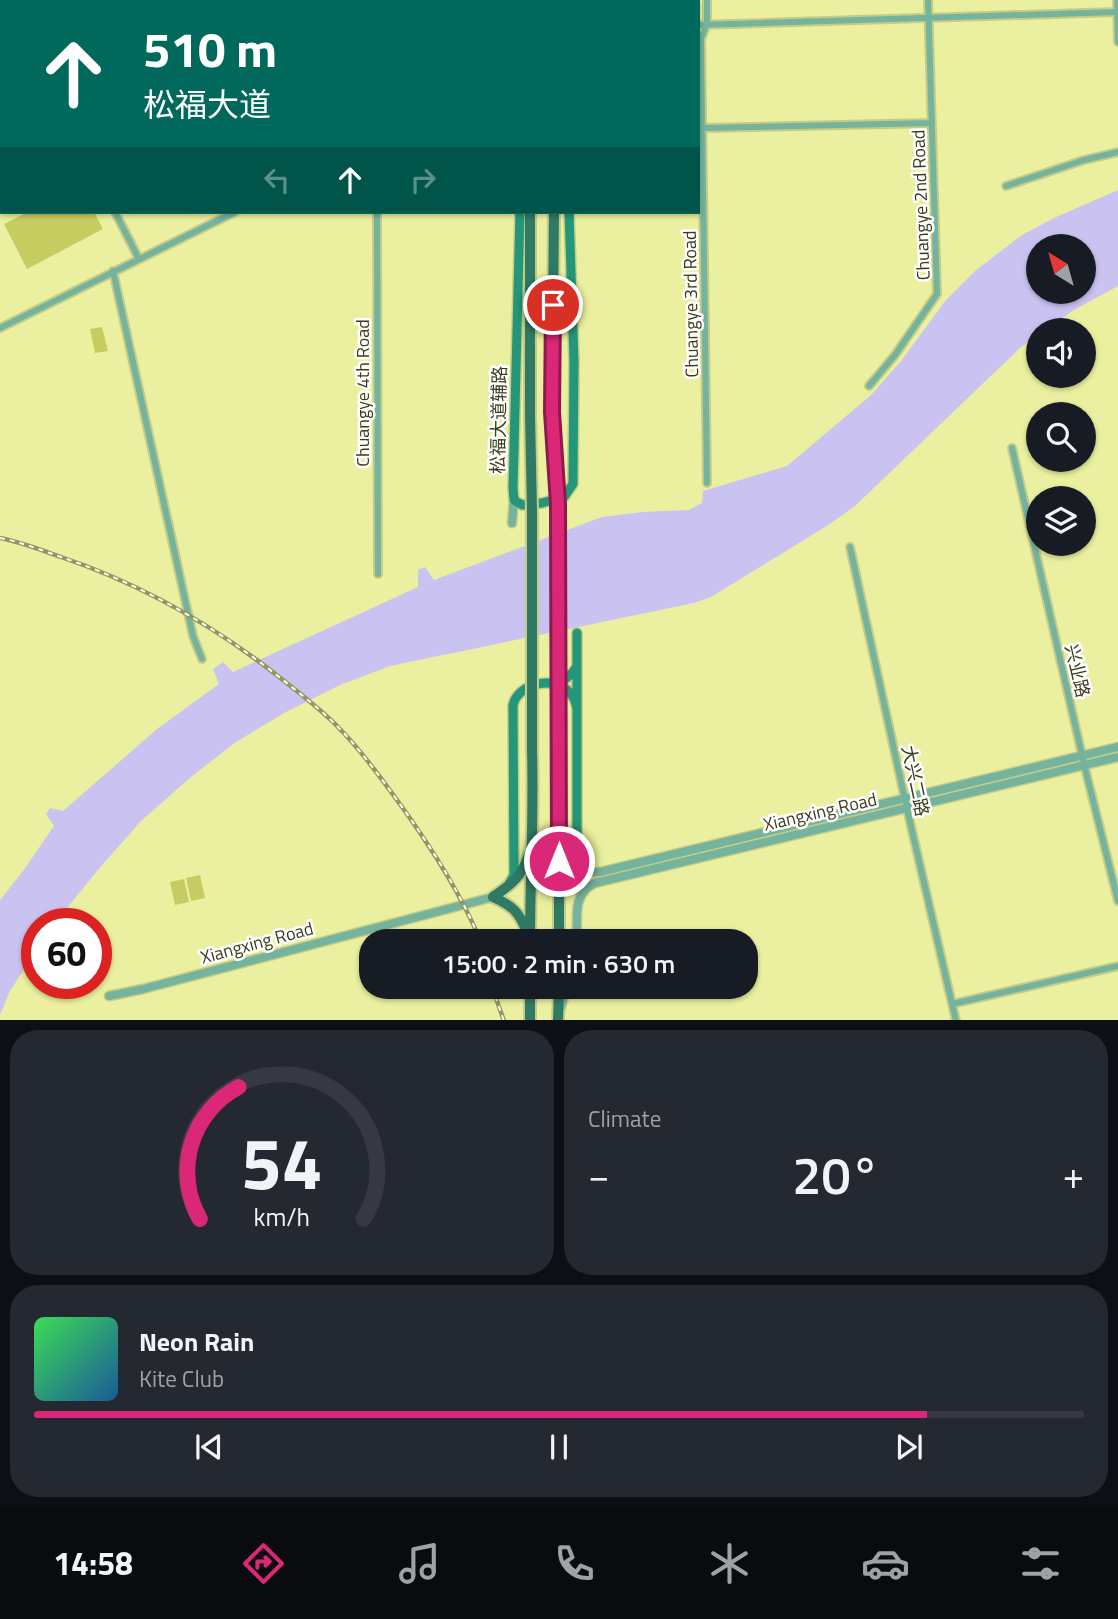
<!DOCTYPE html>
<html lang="en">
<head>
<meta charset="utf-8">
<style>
	:root { --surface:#171b24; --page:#242831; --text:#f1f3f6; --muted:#9ea1a6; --line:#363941; --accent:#db2777 }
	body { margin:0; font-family:"Titillium Web","Noto Sans SC",sans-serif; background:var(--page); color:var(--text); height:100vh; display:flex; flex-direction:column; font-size:26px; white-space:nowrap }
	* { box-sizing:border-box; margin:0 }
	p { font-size:23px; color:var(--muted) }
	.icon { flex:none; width:38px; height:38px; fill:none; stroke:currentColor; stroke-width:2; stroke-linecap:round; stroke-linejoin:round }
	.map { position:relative; height:1020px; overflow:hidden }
	.panel { display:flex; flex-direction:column; gap:10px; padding:10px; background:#0d0f14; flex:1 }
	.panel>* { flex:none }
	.top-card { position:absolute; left:0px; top:0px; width:700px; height:214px; box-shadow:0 2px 5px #0004; background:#00695c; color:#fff; overflow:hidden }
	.needle { width:46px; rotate:323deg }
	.fabs { position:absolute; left:1026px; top:234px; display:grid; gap:14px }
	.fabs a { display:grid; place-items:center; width:70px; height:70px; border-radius:50%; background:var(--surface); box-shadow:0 2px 5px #0004; font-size:35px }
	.speed { position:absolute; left:21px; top:908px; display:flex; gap:14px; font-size:35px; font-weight:700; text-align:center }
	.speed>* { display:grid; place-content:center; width:91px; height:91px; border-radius:50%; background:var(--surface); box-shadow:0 2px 5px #0004; line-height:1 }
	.speed .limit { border:10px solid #d22; background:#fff; color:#111 }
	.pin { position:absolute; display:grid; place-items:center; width:60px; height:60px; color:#fff; margin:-30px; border:4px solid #fff; border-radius:50%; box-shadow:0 2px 7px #0007 }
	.me { position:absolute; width:77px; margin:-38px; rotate:0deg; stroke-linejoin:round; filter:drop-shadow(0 0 5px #0008) }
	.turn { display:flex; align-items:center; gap:24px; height:147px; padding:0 28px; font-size:32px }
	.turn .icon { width:91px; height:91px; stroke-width:2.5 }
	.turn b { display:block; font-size:49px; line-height:60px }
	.lanes { display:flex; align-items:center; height:66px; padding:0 28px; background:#0003; justify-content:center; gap:35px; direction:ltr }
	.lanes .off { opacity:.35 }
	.big { font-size:52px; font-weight:600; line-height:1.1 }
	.panel .widget { flex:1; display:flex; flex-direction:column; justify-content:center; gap:10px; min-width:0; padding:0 24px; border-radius:28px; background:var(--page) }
	.panel .dial { align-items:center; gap:0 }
	.dial svg { height:182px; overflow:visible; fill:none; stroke:var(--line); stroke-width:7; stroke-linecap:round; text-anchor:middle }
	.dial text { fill:var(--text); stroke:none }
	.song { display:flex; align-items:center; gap:21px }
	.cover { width:84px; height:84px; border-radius:10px; background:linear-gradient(135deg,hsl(130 70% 55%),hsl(210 70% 35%)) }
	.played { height:7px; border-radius:4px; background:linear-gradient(90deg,var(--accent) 85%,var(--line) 85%) }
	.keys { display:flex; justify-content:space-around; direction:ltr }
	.heat { display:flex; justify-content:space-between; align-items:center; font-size:38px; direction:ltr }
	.panel .tiles { flex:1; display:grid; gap:10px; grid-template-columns:1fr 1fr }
	.widget:last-child { grid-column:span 2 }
	.trip { position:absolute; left:359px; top:929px; width:399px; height:70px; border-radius:28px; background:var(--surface); box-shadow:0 2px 5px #0004; font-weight:600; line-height:70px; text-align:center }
	.tab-bar { display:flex; height:112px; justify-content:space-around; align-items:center; background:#090b0e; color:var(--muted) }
	.tab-bar .icon { width:49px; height:49px }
	.tab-bar .selected { color:var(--accent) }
	.tab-bar b { font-size:32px; color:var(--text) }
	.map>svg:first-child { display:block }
	.green { fill:#c7cc61 }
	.water { fill:#cac3f1; fill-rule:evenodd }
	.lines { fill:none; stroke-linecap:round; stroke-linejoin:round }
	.minor-casing { stroke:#c7cc85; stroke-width:10 }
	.tertiary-casing { stroke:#c7cc85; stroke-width:11 }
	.secondary-casing { stroke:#c7cc85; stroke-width:12 }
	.primary-casing { stroke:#c7cc85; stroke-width:14 }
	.minor { stroke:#74b39e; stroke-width:6 }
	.tertiary { stroke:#74b39e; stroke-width:8 }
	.secondary { stroke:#24977b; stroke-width:9 }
	.primary { stroke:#2f7a65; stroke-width:10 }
	.rail-casing { stroke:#93975e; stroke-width:4.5 }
	.rail { stroke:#fff; stroke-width:2; stroke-dasharray:5; stroke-linecap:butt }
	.primary-bridge-casing { stroke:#c7cc85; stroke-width:14; stroke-linecap:butt }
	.primary-bridge { stroke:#2f7a65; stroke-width:10 }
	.route-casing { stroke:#8e194d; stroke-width:18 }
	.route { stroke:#db2777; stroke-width:12 }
	.labels { text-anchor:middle; stroke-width:5; stroke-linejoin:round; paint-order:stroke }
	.street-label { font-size:18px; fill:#3a3c1b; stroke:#fff }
</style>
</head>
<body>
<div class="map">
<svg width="1118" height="1021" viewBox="0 0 1118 1021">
	<rect width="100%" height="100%" fill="#eaf09f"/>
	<path class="green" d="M28,212H94L103,229L27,269L4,224Z
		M102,327L108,351L95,353L90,329Z
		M200,875L205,898L191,901L186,878Z
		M184,879L189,902L175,905L170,882Z"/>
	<path class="water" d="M1118,190V286L1074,310L1043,331H1038V334L1020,348L855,506L830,524L711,597L694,603L390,666L340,685L284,713L236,742L191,777L141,821L97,871L54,924H37V949L10,991L0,1015V900L23,871L54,826L46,814L50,808L63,811L157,729L219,684L213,669L223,662L233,672L418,587V570L425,567L434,580L602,517L642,512L689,510L702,503L703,491L787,466L870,396L901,361L946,300L975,271L1022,235L1054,218ZM1038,247H1083V292H1038Z"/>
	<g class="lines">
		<defs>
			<path id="minor" d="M9,0L10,2
				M707,0V24L701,39L707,483
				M1117,0L1118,42
				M36,2L40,0
				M0,19L2,18
				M698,25L1117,12
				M702,128L932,123
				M1006,186L1084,160L1118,152
				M115,212L139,259
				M377,212L378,574
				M113,271L193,636L202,659
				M0,328L235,212
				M869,386L895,355L937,294L928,0
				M1012,448L1085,768L1118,901
				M850,547L907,809L956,1021
				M952,1004L1118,966"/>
			<path id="tertiary" d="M512,523L514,500
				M560,836C570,854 575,874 600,872L1118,747
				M577,942C578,919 571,894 595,883L1118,757
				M109,996L143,989L493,897
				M561,1007L567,987"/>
			<path id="secondary" d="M529,2V0
				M572,2V0
				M520,212L513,488L514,500L522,505L542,503L564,497L573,484L574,361L569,212
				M577,633V855L581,868
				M553,683C564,681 572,676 577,666
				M510,882L514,875L513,705C518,683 555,675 570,693C574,697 576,703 577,709"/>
			<path id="primary" d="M541,2V0
				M561,2V0
				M552,412L554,212
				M530,415V212
				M493,897C512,884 521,877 529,855
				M493,897C513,906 519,912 527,932
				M530,942C530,878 534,814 532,750
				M559,942V744
				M530,987V1021
				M558,1021L559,987"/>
		</defs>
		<use href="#minor" class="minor-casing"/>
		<use href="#tertiary" class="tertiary-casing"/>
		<use href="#secondary" class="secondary-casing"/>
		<use href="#primary" class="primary-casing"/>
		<use href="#minor" class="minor"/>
		<use href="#tertiary" class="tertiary"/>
		<use href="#secondary" class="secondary"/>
		<use href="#primary" class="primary"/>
		<defs>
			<path id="rail" d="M0,538C21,542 41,550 61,557C144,585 220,629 288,684C304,697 321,710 336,725C359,748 378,774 397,800C429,844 460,891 481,942
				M492,987L504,1021"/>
		</defs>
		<use href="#rail" class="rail-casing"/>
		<use href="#rail" class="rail"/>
		<defs>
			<path id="primary-bridge" d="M552,412L558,504L559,744
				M530,415L532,511V750"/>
		</defs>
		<use href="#primary-bridge" class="primary-bridge-casing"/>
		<use href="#primary-bridge" class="primary-bridge"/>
	</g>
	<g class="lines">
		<defs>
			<path id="route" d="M553,305L552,412L558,504L559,861"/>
		</defs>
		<use href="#route" class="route-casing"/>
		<use href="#route" class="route"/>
	</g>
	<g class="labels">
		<g class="street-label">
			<text transform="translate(921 205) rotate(-92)" y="6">Chuangye 2nd Road</text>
			<text transform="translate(691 304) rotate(-91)" y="6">Chuangye 3rd Road</text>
			<text transform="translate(363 393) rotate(-90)" y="6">Chuangye 4th Road</text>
			<text transform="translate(499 420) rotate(-89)" y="6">松福大道辅路</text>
			<text transform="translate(1077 671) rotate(77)" y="6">兴业路</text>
			<text transform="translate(915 781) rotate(78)" y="6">大兴二路</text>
			<text transform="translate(820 812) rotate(-13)" y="6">Xiangxing Road</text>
			<text transform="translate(257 943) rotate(-15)" y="6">Xiangxing Road</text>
		</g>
	</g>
</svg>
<div class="fabs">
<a><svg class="needle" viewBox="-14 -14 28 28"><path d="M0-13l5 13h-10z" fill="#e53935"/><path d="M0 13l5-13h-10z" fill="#9ea1a6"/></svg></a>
<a><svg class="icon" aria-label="sound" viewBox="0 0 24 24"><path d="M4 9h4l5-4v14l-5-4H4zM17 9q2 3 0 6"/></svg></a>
<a><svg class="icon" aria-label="search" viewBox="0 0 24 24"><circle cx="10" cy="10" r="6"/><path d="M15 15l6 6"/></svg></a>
<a><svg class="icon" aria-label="layers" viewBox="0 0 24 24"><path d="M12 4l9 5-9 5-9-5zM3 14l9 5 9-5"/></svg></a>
</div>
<div class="speed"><div class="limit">60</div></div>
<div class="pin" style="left:553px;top:305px;background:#d93025"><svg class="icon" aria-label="arrive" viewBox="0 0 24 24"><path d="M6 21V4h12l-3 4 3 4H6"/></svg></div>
<svg class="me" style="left:559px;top:861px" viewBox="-20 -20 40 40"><circle r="17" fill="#db2777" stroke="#fff" stroke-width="3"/><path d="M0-11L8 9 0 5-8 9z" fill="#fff"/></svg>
<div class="trip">15:00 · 2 min · 630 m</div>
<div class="top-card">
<div class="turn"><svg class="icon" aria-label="ahead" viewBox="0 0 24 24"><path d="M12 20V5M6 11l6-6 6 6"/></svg><div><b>510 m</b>松福大道</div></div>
<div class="lanes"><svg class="icon off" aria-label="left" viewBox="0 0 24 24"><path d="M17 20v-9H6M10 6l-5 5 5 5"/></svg><svg class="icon" aria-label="ahead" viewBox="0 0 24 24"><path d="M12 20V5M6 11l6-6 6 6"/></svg><svg class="icon off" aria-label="right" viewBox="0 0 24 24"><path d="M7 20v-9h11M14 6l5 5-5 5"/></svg></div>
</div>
</div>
<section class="panel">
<div class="tiles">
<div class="widget dial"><svg viewBox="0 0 100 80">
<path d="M14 69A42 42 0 1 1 86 69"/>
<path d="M14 69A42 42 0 0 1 31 11" stroke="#db2777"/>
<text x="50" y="56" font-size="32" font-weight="700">54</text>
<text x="50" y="72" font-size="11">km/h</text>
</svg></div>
<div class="widget"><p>Climate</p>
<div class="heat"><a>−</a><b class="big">20°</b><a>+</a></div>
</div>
<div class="widget">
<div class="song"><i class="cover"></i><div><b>Neon Rain</b><p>Kite Club</p></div></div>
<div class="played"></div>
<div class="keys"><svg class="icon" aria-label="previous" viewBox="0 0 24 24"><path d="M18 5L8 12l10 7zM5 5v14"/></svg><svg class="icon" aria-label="pause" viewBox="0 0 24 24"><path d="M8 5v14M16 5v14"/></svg><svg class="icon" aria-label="next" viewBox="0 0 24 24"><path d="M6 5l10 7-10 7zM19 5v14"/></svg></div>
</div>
</div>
</section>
<nav class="tab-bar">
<b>14:58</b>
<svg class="icon selected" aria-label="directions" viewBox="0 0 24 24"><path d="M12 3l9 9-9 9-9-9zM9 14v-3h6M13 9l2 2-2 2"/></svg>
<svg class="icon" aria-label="music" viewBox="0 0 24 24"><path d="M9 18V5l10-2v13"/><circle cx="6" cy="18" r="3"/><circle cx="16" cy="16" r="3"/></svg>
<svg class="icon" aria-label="phone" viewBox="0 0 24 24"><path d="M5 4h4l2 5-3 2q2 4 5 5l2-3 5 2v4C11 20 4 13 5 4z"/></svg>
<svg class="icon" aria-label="climate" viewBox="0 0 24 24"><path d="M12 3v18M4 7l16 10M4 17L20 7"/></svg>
<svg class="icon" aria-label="car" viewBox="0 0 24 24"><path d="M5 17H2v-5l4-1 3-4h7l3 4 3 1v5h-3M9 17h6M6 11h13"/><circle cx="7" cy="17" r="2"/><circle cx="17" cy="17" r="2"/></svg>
<svg class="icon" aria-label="filters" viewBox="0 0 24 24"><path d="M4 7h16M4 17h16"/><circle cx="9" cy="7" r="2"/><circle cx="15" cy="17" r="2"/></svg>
</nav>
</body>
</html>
